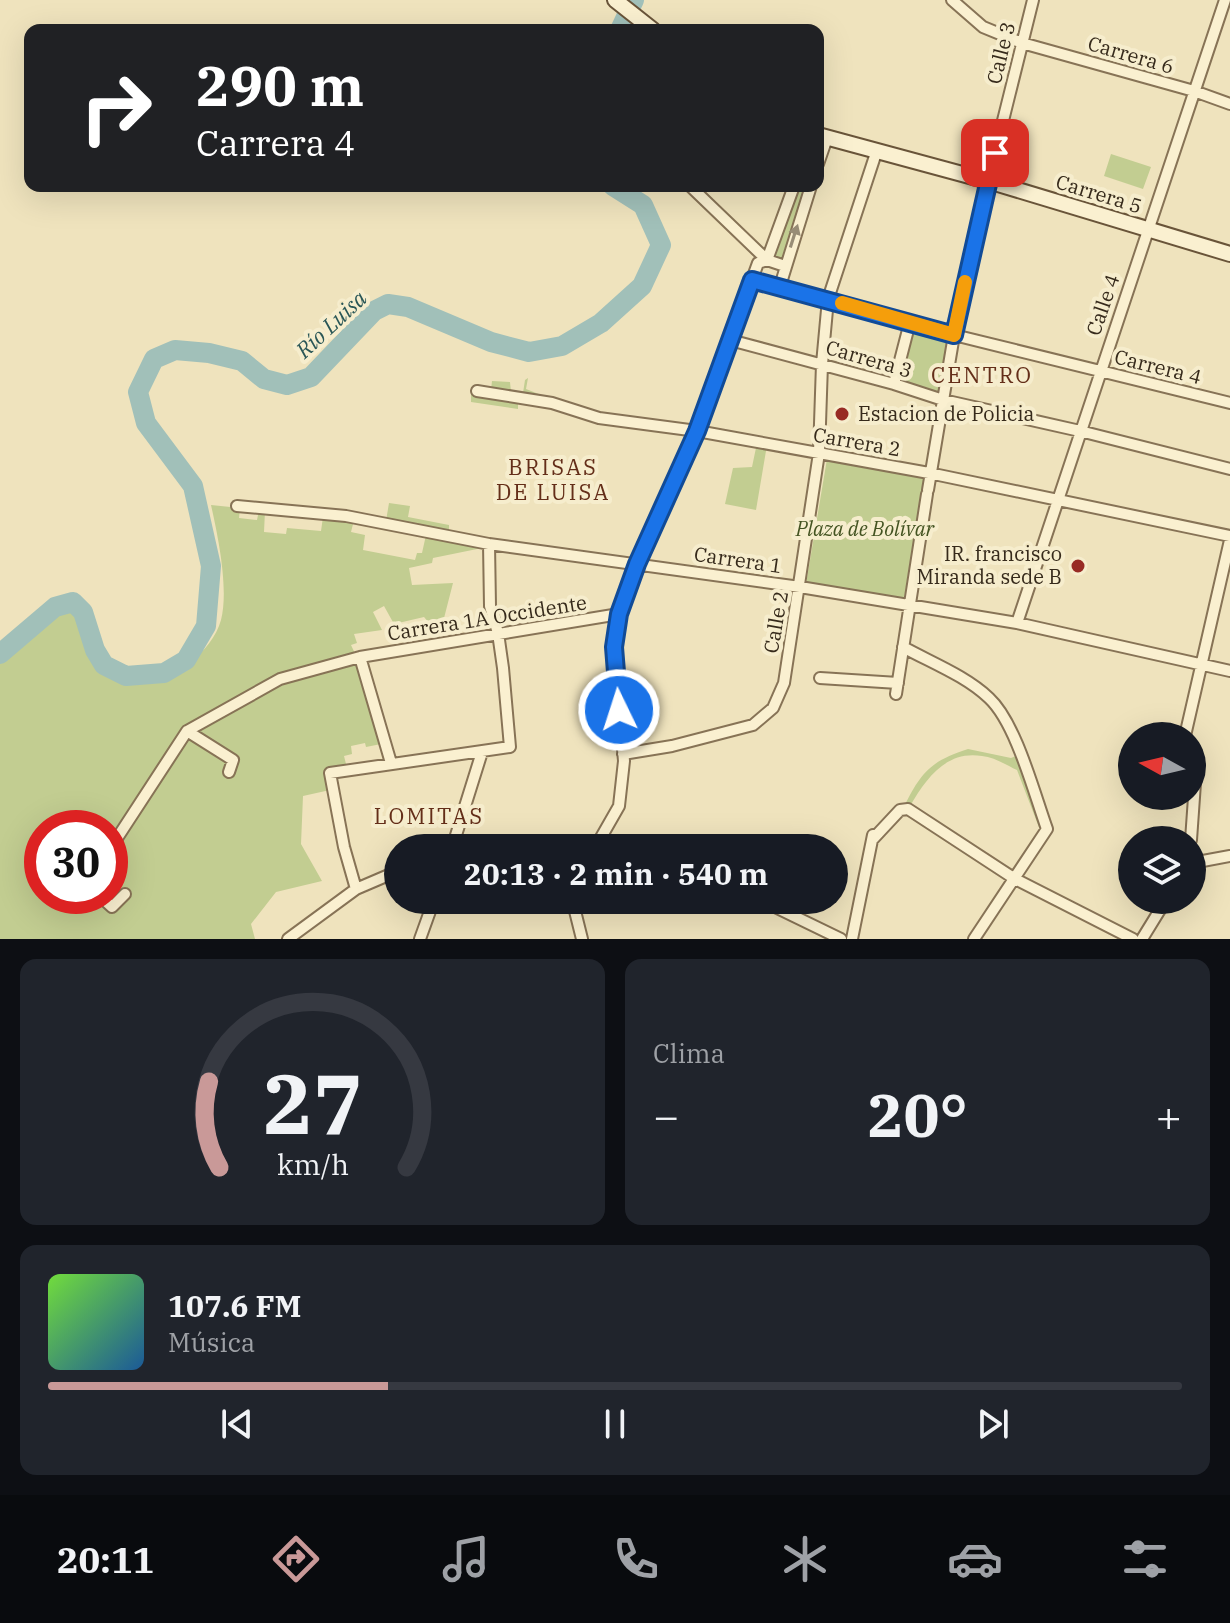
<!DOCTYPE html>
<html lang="es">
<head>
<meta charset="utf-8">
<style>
	:root { --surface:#171b24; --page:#20242c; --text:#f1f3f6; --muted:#9ea1a6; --line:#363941; --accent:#c99998 }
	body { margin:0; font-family:"IBM Plex Serif",serif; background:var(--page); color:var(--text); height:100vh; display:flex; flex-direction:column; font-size:30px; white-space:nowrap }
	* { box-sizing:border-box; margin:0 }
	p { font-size:26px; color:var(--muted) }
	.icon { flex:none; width:44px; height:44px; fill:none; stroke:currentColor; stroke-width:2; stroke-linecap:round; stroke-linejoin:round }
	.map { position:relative; height:939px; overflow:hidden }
	.sheet { display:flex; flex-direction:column; gap:20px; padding:20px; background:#0d0f14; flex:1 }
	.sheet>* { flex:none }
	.hud { position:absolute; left:24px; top:24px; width:800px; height:168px; border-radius:16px; box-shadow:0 8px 32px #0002; background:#202124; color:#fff; overflow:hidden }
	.needle { width:52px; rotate:278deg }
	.controls { position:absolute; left:1118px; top:722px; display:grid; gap:16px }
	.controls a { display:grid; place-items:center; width:88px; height:88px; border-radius:50%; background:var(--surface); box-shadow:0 8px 32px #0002; font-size:40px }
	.speed { position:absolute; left:24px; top:810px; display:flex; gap:16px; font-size:40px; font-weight:700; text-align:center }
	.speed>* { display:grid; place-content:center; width:104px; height:104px; border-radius:50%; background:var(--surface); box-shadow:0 8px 32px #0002; line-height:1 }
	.speed .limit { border:12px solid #d22; background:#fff; color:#111 }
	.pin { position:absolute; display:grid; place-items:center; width:68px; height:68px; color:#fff; margin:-34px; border-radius:16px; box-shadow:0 4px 12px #0006 }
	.me { position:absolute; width:88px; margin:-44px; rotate:356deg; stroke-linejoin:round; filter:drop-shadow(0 0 6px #0008) }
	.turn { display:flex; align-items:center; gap:28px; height:168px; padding:0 40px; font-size:36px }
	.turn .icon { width:104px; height:104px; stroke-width:2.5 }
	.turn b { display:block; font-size:56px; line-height:68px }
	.big { font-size:60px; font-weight:700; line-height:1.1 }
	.sheet .widget { flex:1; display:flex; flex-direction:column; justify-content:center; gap:12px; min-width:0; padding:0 28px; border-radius:16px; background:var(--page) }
	.sheet .dial { align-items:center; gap:0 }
	.dial svg { height:208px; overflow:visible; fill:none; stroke:var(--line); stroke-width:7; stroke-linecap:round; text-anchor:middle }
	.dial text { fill:var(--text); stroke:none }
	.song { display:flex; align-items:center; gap:24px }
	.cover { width:96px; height:96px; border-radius:12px; background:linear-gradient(135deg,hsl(100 70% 55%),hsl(210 70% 35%)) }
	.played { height:8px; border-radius:4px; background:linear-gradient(90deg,var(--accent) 30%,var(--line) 30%) }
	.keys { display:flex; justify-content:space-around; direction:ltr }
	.heat { display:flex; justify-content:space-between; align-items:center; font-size:44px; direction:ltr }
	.sheet .tiles { flex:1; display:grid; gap:20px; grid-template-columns:1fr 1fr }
	.widget:last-child { grid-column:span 2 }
	.trip { position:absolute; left:384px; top:834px; width:464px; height:80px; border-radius:40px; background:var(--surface); box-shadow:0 8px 32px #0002; font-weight:700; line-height:80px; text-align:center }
	.menu { display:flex; height:128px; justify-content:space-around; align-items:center; background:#090b0e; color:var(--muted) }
	.menu .icon { width:56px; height:56px }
	.menu .on { color:var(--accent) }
	.menu b { font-size:36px; color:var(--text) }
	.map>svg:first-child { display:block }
	.green { fill:#c2cd91; fill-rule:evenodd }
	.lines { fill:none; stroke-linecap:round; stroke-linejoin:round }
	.river { stroke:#a1c0b9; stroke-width:20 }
	.street-casing { stroke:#877356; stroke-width:14 }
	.secondary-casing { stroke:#695439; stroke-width:18 }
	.street { stroke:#faf0d0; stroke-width:10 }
	.secondary { stroke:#faf0d0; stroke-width:14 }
	.oneway { fill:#988d76 }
	.route-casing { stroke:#114b97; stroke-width:20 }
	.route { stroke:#1a73e8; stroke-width:14 }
	.slow { stroke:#f59e0b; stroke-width:14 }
	.poi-dot { fill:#982b24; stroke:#f6edcd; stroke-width:3 }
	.labels { text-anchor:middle; stroke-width:8; stroke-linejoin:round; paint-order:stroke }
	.street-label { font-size:20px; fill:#362a1b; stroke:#f6edcd }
	.poi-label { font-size:20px; fill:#362a1b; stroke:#f6edcd; text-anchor:start }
	.park-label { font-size:20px; font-style:italic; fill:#435321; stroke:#f6edcd }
	.water-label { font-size:22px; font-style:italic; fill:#295656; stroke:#f6edcd }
	.neighbourhood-label { font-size:22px; letter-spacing:2px; fill:#642e19; stroke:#f6edcd }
</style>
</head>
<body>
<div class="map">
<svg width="1230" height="939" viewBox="0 0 1230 939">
	<rect width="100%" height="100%" fill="#efe3bd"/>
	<path class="green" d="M1111,154L1151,167L1143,189L1104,176Z
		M799,186H806L781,260L775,258Z
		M912,326L950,337L941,395L898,382Z
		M528,378L526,389L584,412L518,399V409L471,402V389L491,390L492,381L510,382L511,392L523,393L525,380Z
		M757,443L767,445L756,510L725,504L733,468L752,467Z
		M827,459L924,475L904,599L806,584Z
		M389,503L410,506L408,517L449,525V534L386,521Z
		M211,505L240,508L239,518L257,520L259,510L265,511L264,532L286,534L287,528L321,531L323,517L354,520L351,532L365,535L363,550L415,560L417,553H422L426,535L482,548L433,558L432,563L409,568L412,585L453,583L443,622L430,624L424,617L394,624L384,606L373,612L382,630L354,634L357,643L351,645L358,660L381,744L366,747L365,743L351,746L352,754L344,756L347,768L328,772L330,790L303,796L301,844L322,881L276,892L251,924L255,939H0V658L57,608L72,606C90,623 86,655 107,669C146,695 208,665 221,620C229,589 218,536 211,505ZM42,828H110V896H42Z
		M968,749L1011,758L1016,756L1042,826L1040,830L1017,770C1006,765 994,757 982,756C946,750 926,779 910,806L904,807C921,772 931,761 968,749Z"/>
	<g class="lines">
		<path class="river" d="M620,30L634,0
			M0,654L55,607L73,602L83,612L95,650L104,665L126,676L164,673L186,660L206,626L211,566L193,486L146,423L138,392L154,359L175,350L209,353L242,361L264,379L287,385L311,377L374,311L388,304L408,307L491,342L529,352L562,346L601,323L642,286L661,245L643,205L613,186"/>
		<defs>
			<path id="street" d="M952,0L983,27L1022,43L1194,91L1230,104
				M818,164L827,138
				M690,186L767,260L785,266
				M752,280L954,335L1230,403
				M780,286L811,186
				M730,340L894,384L943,400L1080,431L1230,469
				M894,384L910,322
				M477,391L552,403L599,418L697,431L929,473L1230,536
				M928,490L954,335L988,181L1033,0
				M237,506L346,516L489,544L800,587L1017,623L1230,671
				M1017,623L1225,0
				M903,647C932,663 966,676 989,698C1016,723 1034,793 1047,829L974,939
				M360,657L391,763
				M820,678L898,683
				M896,694L927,494
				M187,731L233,760L229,772
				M1185,736L1230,540
				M623,754L672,746L753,725L773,708L784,683L819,453L822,364L828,299L877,150
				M872,840L900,810L908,809L1015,879L1133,939
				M1191,840L1195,783L1192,780
				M452,848L482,752
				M595,848L619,806L624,761L614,647L619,614L637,564L697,431L758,263L767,260L794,186
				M110,849L187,731L280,679L360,657L619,614
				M1192,863L1230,856
				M398,871L356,889L344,847L330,773L510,747L503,668L498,633L490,606L489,544
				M100,896L112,907L125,894
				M578,900L575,911L582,939
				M773,906L841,939
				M288,939L356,889
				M420,939L434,900
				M852,939L873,835
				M1142,939L1166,900"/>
			<path id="secondary" d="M615,0L653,30
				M818,135L988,181L1230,254"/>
		</defs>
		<use href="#street" class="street-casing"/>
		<use href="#secondary" class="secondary-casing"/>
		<use href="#street" class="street"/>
		<use href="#secondary" class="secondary"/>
	</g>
	<defs><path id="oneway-solid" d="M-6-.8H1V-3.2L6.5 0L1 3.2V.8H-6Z" transform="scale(2)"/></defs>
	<use class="oneway" href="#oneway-solid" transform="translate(794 236) rotate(-72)"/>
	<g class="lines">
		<defs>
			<path id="route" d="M619,710L614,647L619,614L637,564L697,431L752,280L954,335L995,153"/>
		</defs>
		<use href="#route" class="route-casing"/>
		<use href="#route" class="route"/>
		<path class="slow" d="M842,303L954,335L965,282"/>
	</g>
	<g class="poi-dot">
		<circle cx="842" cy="414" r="8"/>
		<circle cx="1078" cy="566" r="8"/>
	</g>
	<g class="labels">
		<g class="street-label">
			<text transform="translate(1001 53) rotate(-76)" y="7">Calle 3</text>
			<text transform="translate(1131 55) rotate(16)" y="7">Carrera 6</text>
			<text transform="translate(1099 194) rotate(17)" y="7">Carrera 5</text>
			<text transform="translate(1103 305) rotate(-71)" y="7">Calle 4</text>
			<text transform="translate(869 359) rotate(16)" y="7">Carrera 3</text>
			<text transform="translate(1158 367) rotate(14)" y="7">Carrera 4</text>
			<text transform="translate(857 442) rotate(10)" y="7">Carrera 2</text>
			<text transform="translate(738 560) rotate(8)" y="7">Carrera 1</text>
			<text transform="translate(487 618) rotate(-9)" y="7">Carrera 1A Occidente</text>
			<text transform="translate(776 622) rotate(-80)" y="7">Calle 2</text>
		</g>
		<g class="poi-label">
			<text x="858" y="421">Estacion de Policia</text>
			<text x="1062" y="561" text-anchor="end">IR. francisco<tspan x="1062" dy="23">Miranda sede B</tspan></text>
		</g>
		<g class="park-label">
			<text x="865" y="536">Plaza de Bolívar</text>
		</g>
		<g class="water-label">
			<text transform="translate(331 324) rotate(-43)" y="8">Río Luisa</text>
		</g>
		<g class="neighbourhood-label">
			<text x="982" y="383">CENTRO</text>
			<text x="553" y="475">BRISAS<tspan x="553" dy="25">DE LUISA</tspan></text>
			<text x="429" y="824">LOMITAS</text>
		</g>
	</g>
</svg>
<div class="controls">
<a><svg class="needle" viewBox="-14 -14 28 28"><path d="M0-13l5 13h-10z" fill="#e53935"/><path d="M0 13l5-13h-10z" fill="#9ea1a6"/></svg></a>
<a><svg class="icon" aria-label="layers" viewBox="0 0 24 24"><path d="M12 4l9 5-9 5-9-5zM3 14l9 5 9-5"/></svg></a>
</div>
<div class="speed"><div class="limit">30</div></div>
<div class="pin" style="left:995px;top:153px;background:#d93025"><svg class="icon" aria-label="arrive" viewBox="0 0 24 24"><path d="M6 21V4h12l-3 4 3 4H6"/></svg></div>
<svg class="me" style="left:619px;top:710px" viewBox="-20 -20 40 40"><circle r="17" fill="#1a73e8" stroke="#fff" stroke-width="3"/><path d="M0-11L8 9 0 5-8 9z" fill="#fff"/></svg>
<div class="trip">20:13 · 2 min · 540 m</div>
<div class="hud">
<div class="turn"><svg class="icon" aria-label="right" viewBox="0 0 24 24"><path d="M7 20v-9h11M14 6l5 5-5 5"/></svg><div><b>290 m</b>Carrera 4</div></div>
</div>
</div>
<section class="sheet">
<div class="tiles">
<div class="widget dial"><svg viewBox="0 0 100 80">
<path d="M14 69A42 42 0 1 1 86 69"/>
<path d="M14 69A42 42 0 0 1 10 36" stroke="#c99998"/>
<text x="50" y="56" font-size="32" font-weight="700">27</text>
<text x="50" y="72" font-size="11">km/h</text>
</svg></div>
<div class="widget"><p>Clima</p>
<div class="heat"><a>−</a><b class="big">20°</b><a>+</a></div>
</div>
<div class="widget">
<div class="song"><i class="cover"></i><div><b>107.6 FM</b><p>Música</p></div></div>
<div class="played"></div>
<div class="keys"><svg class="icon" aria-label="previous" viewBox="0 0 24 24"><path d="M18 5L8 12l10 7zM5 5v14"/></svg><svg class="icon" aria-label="pause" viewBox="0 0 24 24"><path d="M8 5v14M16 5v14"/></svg><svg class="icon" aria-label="next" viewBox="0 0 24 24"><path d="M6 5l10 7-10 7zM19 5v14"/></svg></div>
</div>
</div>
</section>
<nav class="menu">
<b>20:11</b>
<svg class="icon on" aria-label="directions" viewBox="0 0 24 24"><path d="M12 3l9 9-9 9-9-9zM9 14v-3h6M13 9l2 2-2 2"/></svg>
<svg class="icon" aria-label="music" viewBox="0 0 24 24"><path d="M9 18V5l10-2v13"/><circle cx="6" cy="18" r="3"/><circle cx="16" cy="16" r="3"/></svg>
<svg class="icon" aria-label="phone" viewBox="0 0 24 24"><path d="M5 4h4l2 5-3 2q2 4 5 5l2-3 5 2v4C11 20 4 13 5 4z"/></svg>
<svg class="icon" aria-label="climate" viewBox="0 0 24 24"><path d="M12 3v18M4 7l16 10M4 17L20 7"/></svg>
<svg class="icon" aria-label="car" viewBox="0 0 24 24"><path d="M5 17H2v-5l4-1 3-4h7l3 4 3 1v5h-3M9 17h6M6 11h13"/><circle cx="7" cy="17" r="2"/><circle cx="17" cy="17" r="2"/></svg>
<svg class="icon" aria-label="filters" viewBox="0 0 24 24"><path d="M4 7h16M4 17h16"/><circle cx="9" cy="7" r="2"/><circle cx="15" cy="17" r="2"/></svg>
</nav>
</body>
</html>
